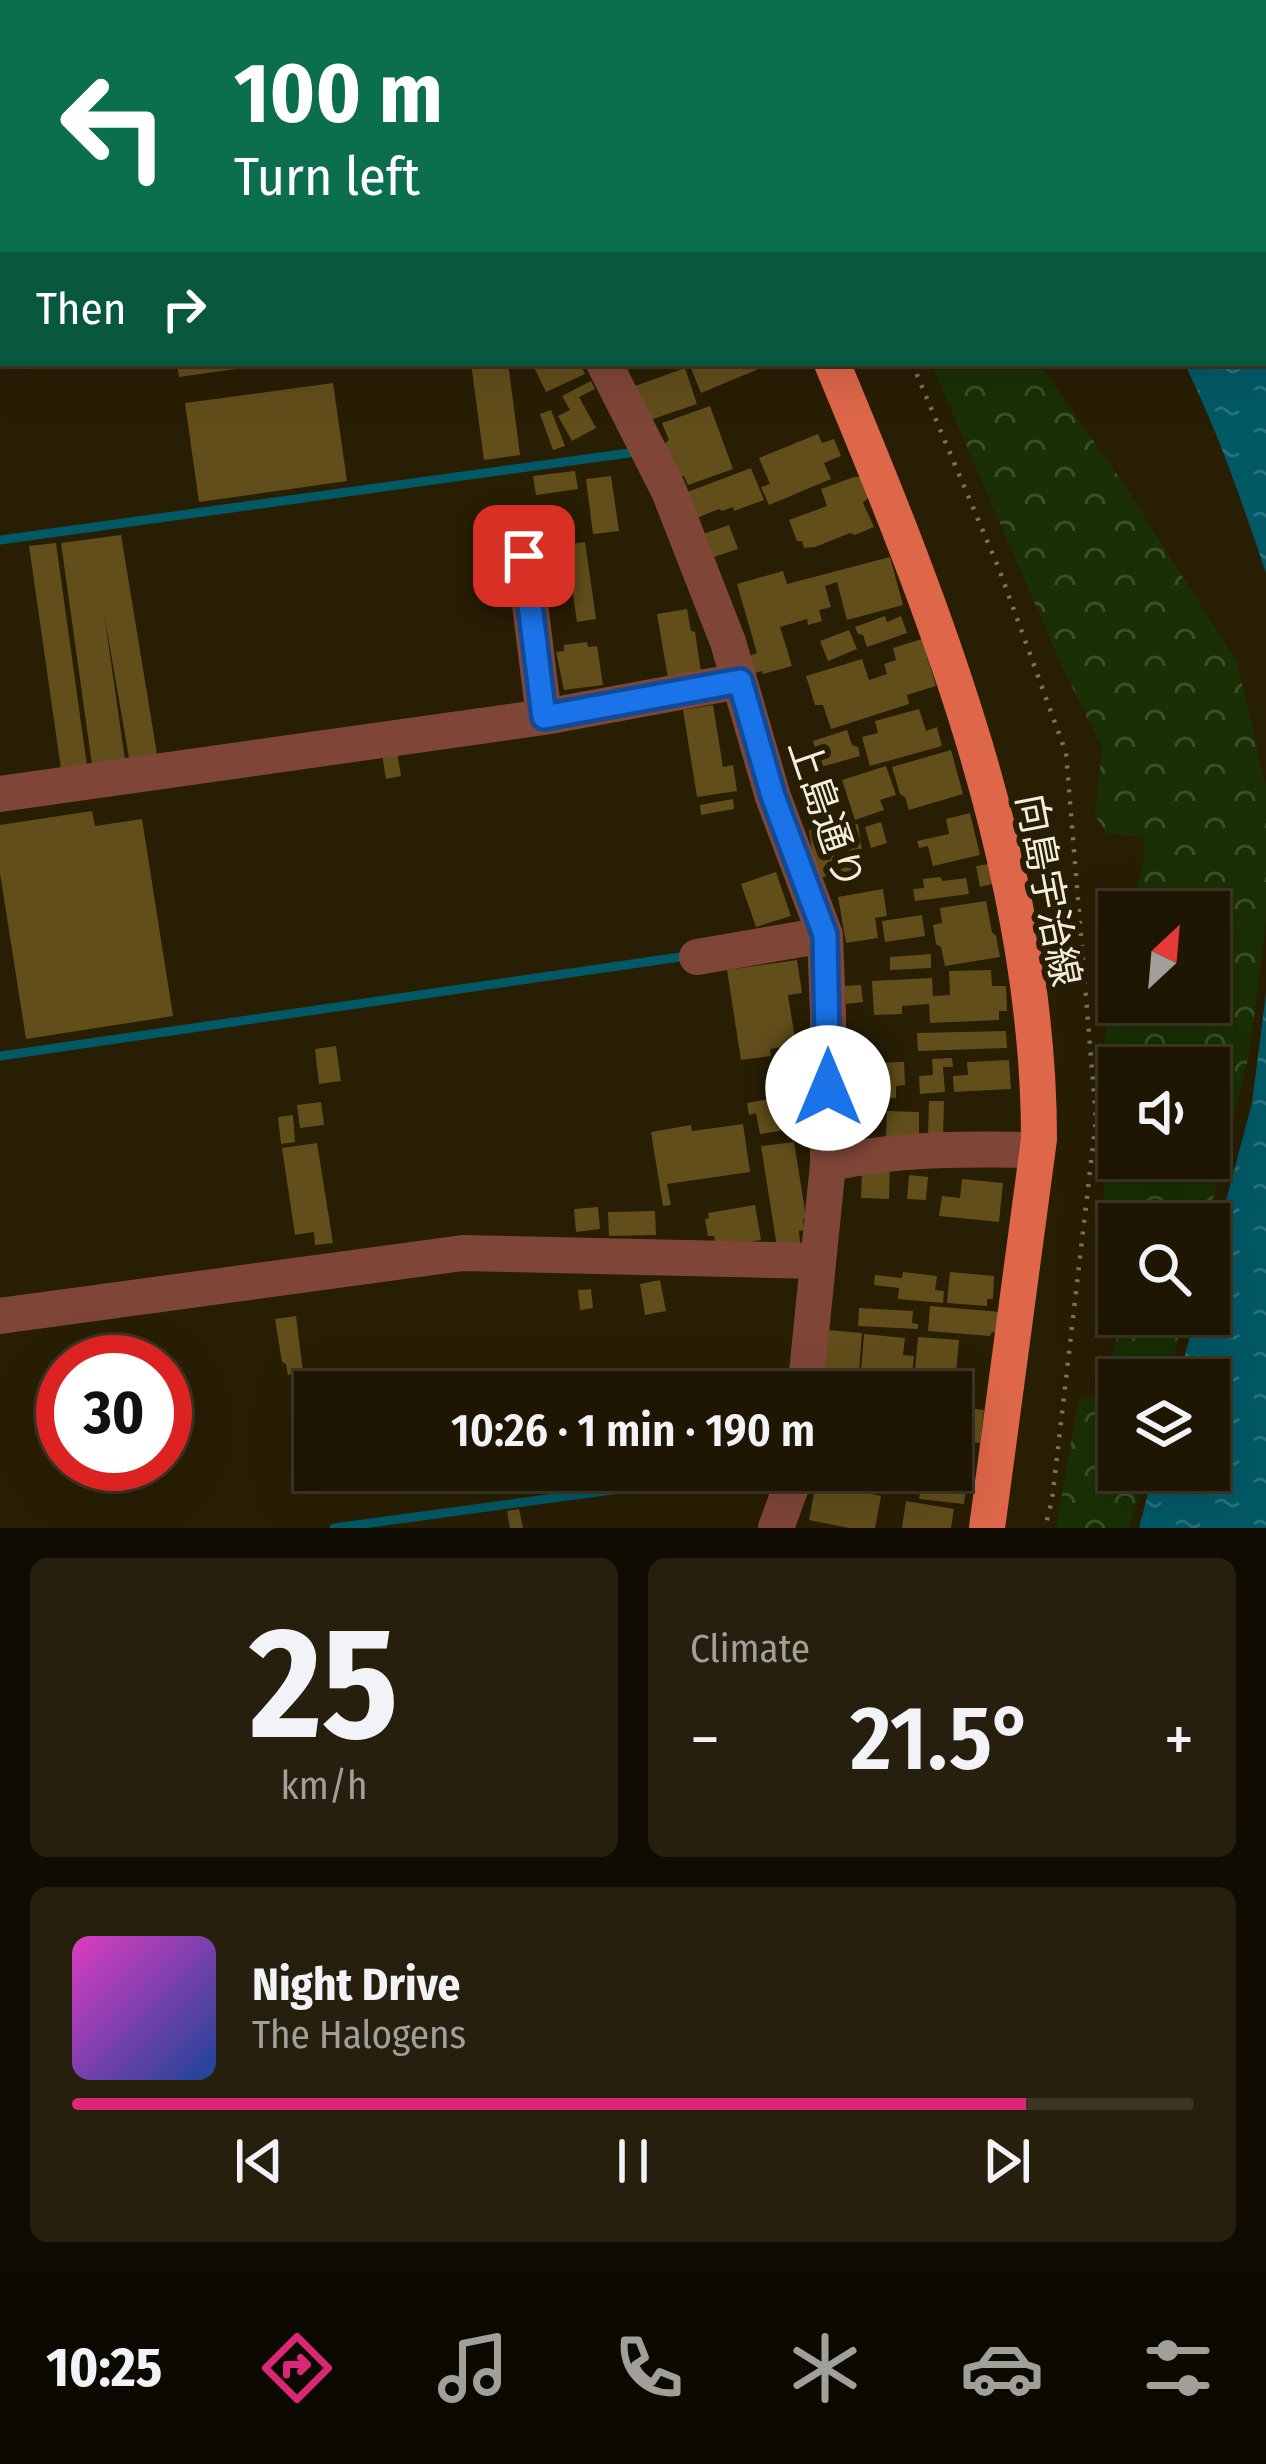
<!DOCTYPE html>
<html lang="en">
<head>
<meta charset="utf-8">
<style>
	:root { --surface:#1e1603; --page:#261f0d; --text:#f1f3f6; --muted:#a19f9a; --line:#3c3525; --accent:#db2777 }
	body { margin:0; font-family:"Fira Sans Condensed","Noto Sans JP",sans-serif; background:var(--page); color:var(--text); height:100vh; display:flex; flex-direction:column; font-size:45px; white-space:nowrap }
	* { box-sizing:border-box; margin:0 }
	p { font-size:39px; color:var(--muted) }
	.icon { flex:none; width:66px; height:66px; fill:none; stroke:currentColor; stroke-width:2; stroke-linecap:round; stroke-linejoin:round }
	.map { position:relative; height:1528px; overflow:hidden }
	.side { display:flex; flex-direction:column; gap:30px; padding:30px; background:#100c02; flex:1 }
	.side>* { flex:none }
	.guide { position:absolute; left:0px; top:0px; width:1266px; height:366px; box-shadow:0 12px 48px #0002,0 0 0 3px var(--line); background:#0b6e4f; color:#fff; overflow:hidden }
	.needle { width:78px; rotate:26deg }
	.tools { position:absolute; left:1098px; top:891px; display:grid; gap:24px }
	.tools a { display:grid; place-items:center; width:132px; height:132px; border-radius:0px; background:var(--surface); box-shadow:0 12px 48px #0002,0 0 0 3px var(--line); font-size:60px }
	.speed { position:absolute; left:36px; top:1335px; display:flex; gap:24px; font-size:60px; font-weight:700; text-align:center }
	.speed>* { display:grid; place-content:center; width:156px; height:156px; border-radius:50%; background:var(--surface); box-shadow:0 12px 48px #0002,0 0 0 3px var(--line); line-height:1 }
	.speed .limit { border:18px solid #d22; background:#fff; color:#111 }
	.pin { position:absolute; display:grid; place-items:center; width:102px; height:102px; color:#fff; margin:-51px; border-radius:24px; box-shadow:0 6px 18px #0006 }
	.me { position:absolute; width:132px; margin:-66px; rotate:0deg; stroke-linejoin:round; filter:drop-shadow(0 0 9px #0008) }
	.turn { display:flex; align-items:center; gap:42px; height:252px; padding:0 36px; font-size:54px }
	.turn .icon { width:156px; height:156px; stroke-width:2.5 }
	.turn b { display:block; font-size:84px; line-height:102px }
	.then { display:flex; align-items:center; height:114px; padding:0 36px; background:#0003; gap:24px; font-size:45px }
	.big { font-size:90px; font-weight:600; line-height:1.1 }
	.side .card { flex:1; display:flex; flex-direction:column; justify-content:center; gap:18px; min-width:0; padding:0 42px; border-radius:18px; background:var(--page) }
	.side .dial { align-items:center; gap:0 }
	.dial b { font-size:156px; line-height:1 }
	.song { display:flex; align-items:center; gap:36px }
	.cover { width:144px; height:144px; border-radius:18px; background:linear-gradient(135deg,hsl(310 70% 55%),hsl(220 70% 35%)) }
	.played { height:12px; border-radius:6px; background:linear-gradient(90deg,var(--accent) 85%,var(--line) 85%) }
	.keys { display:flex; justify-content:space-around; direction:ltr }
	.heat { display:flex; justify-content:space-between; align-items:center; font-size:66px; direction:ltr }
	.side .tiles { flex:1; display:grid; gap:30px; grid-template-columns:1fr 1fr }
	.card:last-child { grid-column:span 2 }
	.trip { position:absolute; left:294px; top:1371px; width:678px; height:120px; border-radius:0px; background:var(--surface); box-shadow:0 12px 48px #0002,0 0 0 3px var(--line); font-weight:600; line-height:120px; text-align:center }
	.tab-bar { display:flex; height:192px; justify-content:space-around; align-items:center; background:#0c0901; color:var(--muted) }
	.tab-bar .icon { width:84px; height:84px }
	.tab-bar .active { color:var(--accent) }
	.tab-bar b { font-size:54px; color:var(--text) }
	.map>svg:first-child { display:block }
	.forest { fill:url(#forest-crowns); fill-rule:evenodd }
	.water { fill:url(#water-ripples) }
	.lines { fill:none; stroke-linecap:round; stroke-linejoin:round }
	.stream { stroke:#025966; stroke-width:9 }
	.building { fill:#624e1b }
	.path { stroke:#7c735e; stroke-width:4.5; stroke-dasharray:3 9; stroke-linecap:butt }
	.minor { stroke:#7f4637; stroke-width:36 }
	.major { stroke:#de674a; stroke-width:36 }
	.route-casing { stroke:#114b97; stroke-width:30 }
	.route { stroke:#1a73e8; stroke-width:21 }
	.labels { text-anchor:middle; stroke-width:12; stroke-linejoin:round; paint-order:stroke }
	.street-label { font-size:39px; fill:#f4eedf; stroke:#281e04 }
</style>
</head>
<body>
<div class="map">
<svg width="1266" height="1528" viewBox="0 0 1266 1528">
	<defs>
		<pattern id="forest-crowns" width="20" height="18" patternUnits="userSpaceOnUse" patternTransform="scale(3)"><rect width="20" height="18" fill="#1a3004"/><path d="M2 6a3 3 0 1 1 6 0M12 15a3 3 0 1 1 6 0" fill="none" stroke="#3c4e28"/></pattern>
		<pattern id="water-ripples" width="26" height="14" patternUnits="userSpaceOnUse" patternTransform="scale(3)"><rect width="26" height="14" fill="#025966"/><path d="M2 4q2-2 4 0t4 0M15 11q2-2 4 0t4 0" fill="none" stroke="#28717b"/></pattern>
	</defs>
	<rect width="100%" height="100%" fill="#281e04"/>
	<path class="forest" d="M931,363H1039L1125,486L1237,662L1266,788V923L1249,1055L1207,1224H1119V1299L1097,1289L1109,1119L1105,1037L1119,973V1002H1209V912H1132L1144,861L1143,837L1107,833L1095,816L1102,748L1061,664ZM1119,1068H1209V1158H1119Z
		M1122,1314H1184L1168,1380H1119V1470H1146L1129,1528H1056L1079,1397H1104Z"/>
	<path class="water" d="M985,0H1266V573C1242,502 1218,431 1184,363H1263V3H986Z
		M1266,993V1528H1139L1154,1470H1209V1380H1178L1196,1314H1209V1265L1252,1103Z"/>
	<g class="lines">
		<path class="stream" d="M174,3L195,0
			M0,28L3,27
			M0,540L629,453
			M0,1056L687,956
			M334,1528L759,1470"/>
	</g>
	<path class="building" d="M177,363H258V366L179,377Z
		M471,363H508L520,455L484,460Z
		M532,363H580L585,374L546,392Z
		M697,363H773L701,393L690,366Z
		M685,368L697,404L647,421L635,386Z
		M591,381L595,389L579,397L596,428L572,441L558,416L570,410L562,396Z
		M333,383L347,481L199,502L185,403Z
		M710,406L733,469L688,485L684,476H677L665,443L669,440L662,423Z
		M551,410L565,446L553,450L540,414Z
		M818,434L822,443L834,439L841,456L824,463L831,479L769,505L761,487L770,484L759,458Z
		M751,468L764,500L734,511L733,507L722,511L719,509L692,520L682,494Z
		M575,471L578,489L536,495L533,476Z
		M611,476L619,531L593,534L586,479Z
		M854,477H863L869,497L863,503L874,527L855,535L850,533L815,547L804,548L802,541H797L789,520L827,506L821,489Z
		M729,525L738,549L711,558L703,534Z
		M121,535L157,754L129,758L104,613L125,760L92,765L61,543Z
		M585,542L596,619L577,622L571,581L541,585L536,549Z
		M56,543L87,766L61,769L29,546Z
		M890,557L903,605L847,620L837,582L825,586L831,607L819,610L822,621L808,625L807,619L780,627L792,666L763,674L762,671L749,675L744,658L757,653L737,584L783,571L787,584Z
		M687,609L691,631L695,632L701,672L668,678L657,614Z
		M885,616L887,622L901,616L907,633L867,647L863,635L858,634L855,627Z
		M849,630L857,649L828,661L820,641Z
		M922,639L936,686L907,695L909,704L831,729L823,705H815L806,676L862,659L869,680L887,674L884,664L896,660L893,648Z
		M587,642L588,647L597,646L603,685L564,690L556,652L564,651V645Z
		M713,705L723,767L733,765L737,791L697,797L683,710Z
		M919,709L926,731L937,727L942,746L870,766L862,737L878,733L875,721Z
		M847,730L852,745L858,747L860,756L821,767L813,741Z
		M951,750L963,794L909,810L905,797L900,794L892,767Z
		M397,752L401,776L386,779L382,754Z
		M886,766L896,795L880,800L884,810L855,820L842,780Z
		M733,799L734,809L701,815L700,805Z
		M92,811L95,826L142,819L173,1016L26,1039L0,873V825Z
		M970,813L980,855L933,866L928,846L919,848L917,841L949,834L946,819Z
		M881,822L887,843L871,848L865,827Z
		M858,824L865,871L816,878L809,830Z
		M988,864L992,884L980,887L976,866Z
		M776,872L791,916L756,927L741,884Z
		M940,877L943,881L966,878L969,894L915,901L913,889L924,888L923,879Z
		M883,889L887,916L875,918L878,938L846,943L838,897Z
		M986,901L992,932L996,936L1000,957L945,966L941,947L936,944L933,925L942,923L940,908Z
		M922,915L925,936L885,942L882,921Z
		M931,954V968L890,970V957Z
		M797,960L802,993L788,995L796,1045L770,1049L771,1056L741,1060L727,970Z
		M991,970L992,986H1006L1007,1011H999V1020L930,1023L929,1004L902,1006V1014L874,1015L872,981L932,978L933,996L950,995L949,971Z
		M861,985L863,1002L846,1004L844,986Z
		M1006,1031L1007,1048L918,1051L917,1033Z
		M336,1046L341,1081L319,1084L315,1049Z
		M952,1058L953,1067H943L945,1092L920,1094L919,1076L933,1075L932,1059Z
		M1009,1060L1011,1089L954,1092L953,1076L968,1075L967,1062Z
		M904,1062L905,1085L896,1086V1098H870L869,1063Z
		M787,1096L793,1129L760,1134L756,1113L749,1115L747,1103Z
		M929,1101H944L943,1137L928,1136Z
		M321,1102L324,1125L300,1128L297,1105Z
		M887,1111L919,1112V1140L886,1138Z
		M293,1115L295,1142L281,1144L278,1117Z
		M743,1124L750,1172L667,1184L671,1205L663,1206L651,1132L691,1125L692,1131Z
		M794,1142L806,1217L803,1219L804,1230L799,1231L800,1244L777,1247L761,1146Z
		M317,1143L333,1243L315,1245L314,1232L295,1235L282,1148Z
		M890,1162L889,1199L861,1198L862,1171Z
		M909,1175L928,1177L926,1200L907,1199Z
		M962,1179L1003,1183L999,1222L939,1216L942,1196L960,1198Z
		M755,1205L761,1240L716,1247L714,1236H708L705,1219L709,1218L708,1213Z
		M598,1207L600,1229L576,1232L574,1209Z
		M655,1211L656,1235L609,1236L608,1212Z
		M903,1272L937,1276L935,1290L944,1291L943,1303L898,1299L899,1288L874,1285L875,1275L902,1278Z
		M950,1272L994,1276L993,1299H987V1306L947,1303Z
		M660,1280L666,1311L645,1315L640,1284Z
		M591,1289L593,1308L580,1310L578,1290Z
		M930,1306L1001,1312L1000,1333L992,1332L990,1336L928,1331Z
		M859,1308L913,1311L912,1323L918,1324V1329L858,1326Z
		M296,1316L303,1372L288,1375L286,1364L282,1362L275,1319Z
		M827,1330L862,1333L858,1384L822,1381Z
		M864,1334L905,1338L903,1355L914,1356L912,1374L897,1373L896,1386L875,1384L877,1371L861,1370Z
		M918,1337L959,1340L956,1374L963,1376L962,1387L914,1383Z
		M951,1395H957L955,1406L984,1410L980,1443L951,1439Z
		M951,1446L961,1448L958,1475L967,1476L964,1504L919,1499L921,1484H916L917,1477L923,1478L924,1470H951Z
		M816,1483L881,1496L875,1528H849L809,1520Z
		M906,1501L954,1509L951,1528H902Z
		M519,1509L523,1528H510L507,1511Z"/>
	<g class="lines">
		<path class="path" d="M759,0L760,3
			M912,363L999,569L1066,753L1096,1119L1052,1500L1045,1528"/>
		<path class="minor" d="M411,0L412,3
			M0,284L3,283
			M604,363L669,491L728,642L773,797L825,935L828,1013V1164L805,1392
			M524,556L544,717
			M0,794L544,717L739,681
			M697,957L825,935
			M828,1164C896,1148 967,1149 1037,1150
			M0,1316L463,1253L818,1261
			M776,1528L797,1470"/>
		<path class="major" d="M671,0L672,3
			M832,363C934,608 1039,869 1039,1139L987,1528"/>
	</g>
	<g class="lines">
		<defs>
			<path id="route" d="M524,556L544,717L740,681L773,796L825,935L828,1088"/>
		</defs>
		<use href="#route" class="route-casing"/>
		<use href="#route" class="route"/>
	</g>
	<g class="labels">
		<g class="street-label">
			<text transform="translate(827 814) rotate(71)" y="14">上島通り</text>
			<text transform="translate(1049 890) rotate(79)" y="14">向島宇治線</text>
		</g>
	</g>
</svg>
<div class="tools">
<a><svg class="needle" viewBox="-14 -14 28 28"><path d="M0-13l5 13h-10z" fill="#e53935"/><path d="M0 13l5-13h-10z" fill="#a19f9a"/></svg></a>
<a><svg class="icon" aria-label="sound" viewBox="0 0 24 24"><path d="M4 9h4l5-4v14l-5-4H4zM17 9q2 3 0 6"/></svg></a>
<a><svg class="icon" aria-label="search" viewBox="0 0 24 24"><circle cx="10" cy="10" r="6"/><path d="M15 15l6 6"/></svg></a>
<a><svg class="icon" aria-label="layers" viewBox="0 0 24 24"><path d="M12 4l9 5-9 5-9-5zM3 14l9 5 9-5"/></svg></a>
</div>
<div class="speed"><div class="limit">30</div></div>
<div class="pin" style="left:524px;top:556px;background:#d93025"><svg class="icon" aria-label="arrive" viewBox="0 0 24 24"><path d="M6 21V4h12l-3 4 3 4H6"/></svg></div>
<svg class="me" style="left:828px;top:1088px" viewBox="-20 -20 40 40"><circle r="19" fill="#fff"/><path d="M0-13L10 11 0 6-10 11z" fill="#1a73e8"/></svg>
<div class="trip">10:26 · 1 min · 190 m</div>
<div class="guide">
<div class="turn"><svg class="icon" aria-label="left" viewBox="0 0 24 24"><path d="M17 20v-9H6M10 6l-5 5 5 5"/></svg><div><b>100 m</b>Turn left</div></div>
<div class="then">Then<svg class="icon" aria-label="right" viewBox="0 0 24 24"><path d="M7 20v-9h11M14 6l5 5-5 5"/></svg></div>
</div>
</div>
<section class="side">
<div class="tiles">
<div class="card dial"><b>25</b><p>km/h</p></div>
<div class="card"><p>Climate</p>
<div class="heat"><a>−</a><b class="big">21.5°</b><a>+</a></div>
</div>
<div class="card">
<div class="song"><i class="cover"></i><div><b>Night Drive</b><p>The Halogens</p></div></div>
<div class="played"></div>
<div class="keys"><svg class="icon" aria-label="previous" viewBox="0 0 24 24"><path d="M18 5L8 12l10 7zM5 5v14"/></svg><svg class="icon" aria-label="pause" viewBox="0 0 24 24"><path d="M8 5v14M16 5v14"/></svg><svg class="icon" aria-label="next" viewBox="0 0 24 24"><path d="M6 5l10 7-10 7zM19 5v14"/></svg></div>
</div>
</div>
</section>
<nav class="tab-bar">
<b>10:25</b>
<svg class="icon active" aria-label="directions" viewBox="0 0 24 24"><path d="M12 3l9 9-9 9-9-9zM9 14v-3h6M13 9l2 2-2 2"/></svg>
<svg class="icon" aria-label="music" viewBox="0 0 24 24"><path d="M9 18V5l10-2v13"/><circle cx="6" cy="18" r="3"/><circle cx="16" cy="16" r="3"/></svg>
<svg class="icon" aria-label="phone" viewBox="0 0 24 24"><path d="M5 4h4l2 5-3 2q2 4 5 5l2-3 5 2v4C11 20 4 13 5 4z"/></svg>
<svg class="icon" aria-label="climate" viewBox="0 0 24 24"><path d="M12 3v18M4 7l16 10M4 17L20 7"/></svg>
<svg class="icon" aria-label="car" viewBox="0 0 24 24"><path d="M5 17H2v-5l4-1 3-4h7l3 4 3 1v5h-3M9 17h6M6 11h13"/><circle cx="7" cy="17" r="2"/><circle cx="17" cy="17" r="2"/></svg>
<svg class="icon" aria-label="filters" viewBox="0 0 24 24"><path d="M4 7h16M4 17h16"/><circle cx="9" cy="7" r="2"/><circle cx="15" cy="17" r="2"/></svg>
</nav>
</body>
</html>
